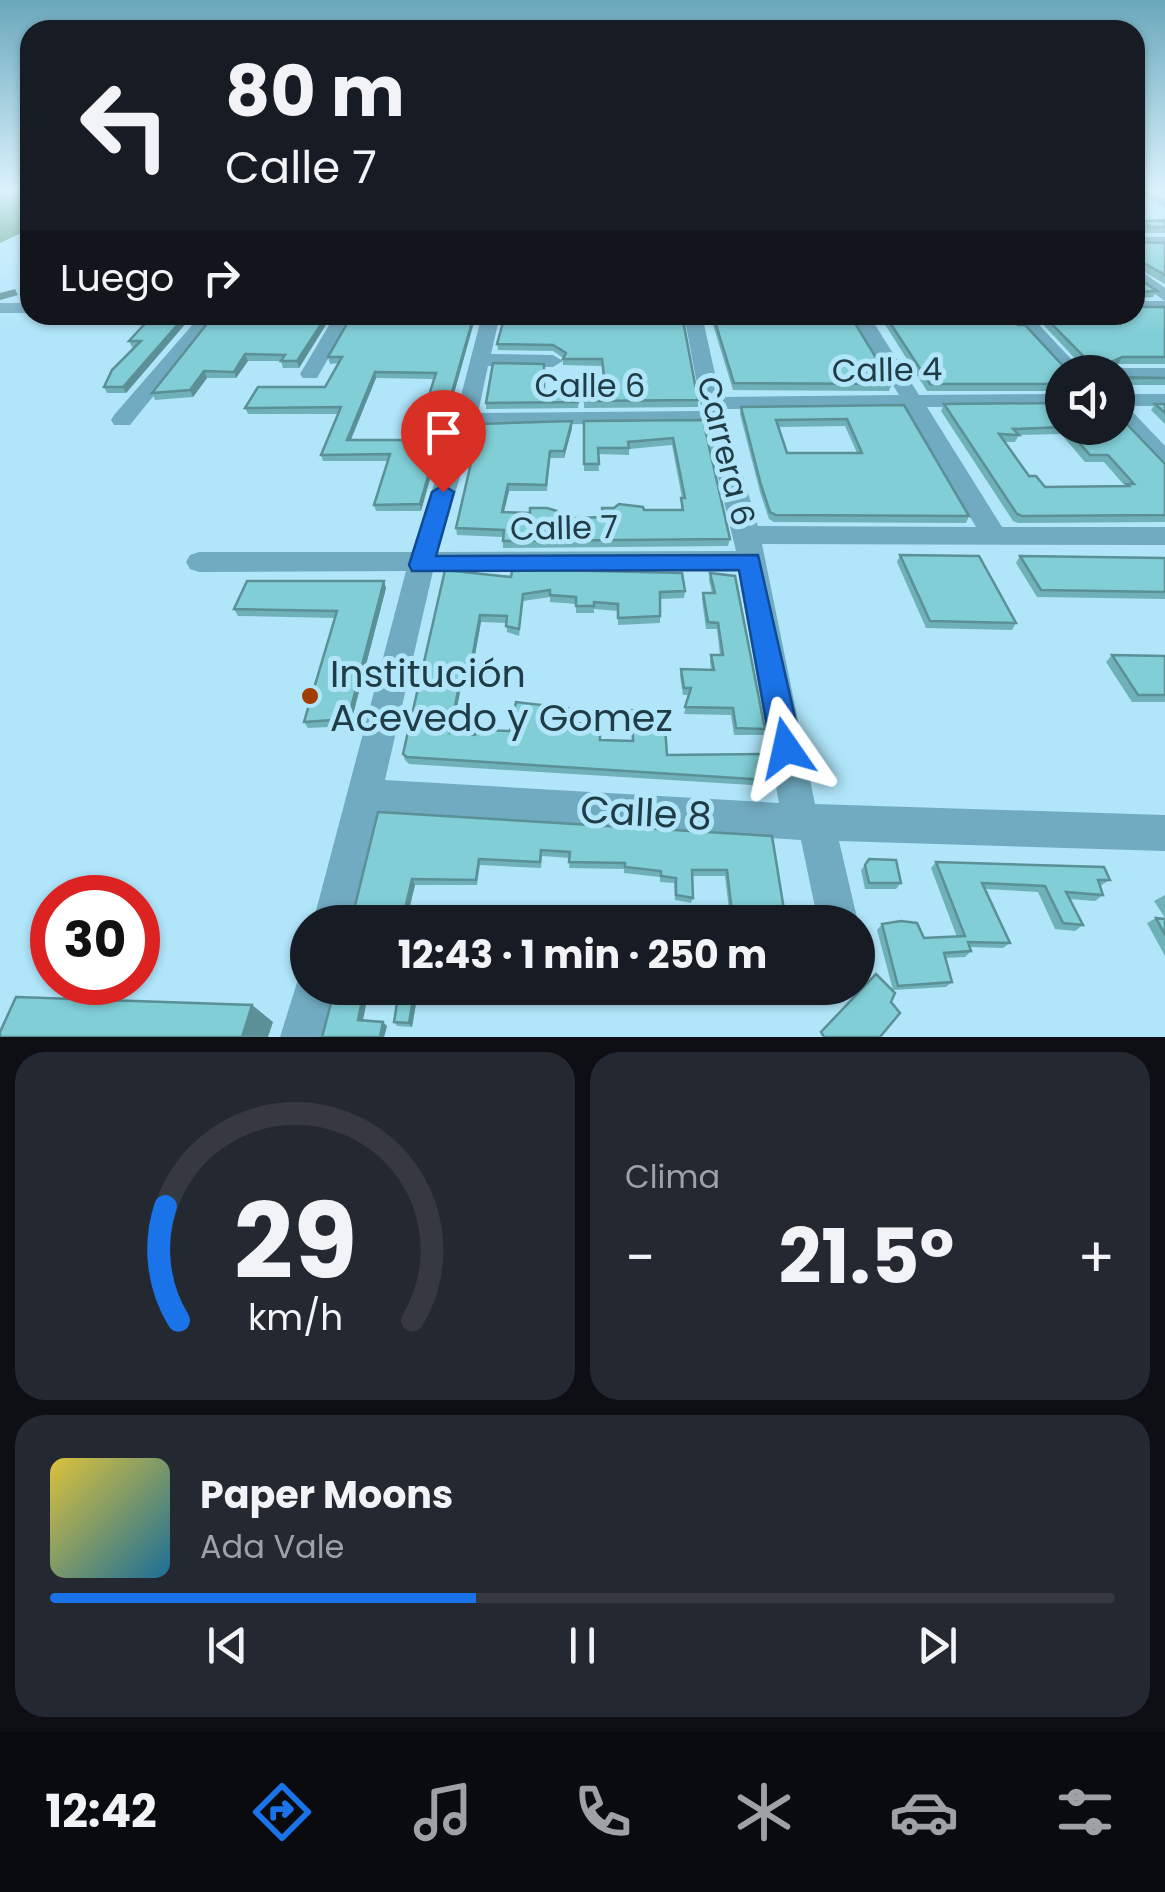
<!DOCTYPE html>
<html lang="es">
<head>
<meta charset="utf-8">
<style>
	:root { --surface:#171b24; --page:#242831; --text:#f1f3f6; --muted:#9ea1a6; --line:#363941; --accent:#1a73e8 }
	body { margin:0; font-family:Poppins,sans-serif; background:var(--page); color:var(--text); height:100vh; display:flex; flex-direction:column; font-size:38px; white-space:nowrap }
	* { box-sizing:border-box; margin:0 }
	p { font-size:32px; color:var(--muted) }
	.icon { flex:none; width:55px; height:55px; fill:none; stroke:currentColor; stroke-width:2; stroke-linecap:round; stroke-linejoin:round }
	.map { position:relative; height:1037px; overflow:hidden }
	.panel { display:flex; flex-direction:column; gap:15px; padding:15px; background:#0d0f14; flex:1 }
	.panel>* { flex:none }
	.guide { position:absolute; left:20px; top:20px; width:1125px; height:305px; border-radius:30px; box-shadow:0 2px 8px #0004; background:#171b24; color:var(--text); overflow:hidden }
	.tools { position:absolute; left:1045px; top:355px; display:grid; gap:20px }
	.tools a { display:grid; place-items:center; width:90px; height:90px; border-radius:50%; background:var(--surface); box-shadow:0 2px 8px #0004; font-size:50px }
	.speed { position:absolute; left:30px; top:875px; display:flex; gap:20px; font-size:50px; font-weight:700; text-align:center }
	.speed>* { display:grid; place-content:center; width:130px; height:130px; border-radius:50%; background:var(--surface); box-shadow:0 2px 8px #0004; line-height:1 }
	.speed .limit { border:15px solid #d22; background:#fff; color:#111 }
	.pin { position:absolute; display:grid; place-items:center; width:85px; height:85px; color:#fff; margin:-102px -42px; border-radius:50% 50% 50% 0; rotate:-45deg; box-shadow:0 0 10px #0007 }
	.pin .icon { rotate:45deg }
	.me { position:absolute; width:110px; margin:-55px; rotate:349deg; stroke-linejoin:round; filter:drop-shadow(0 0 8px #0008) }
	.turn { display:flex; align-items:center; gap:35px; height:210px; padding:0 40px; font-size:45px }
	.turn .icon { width:130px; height:130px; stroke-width:2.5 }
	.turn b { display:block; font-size:70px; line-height:85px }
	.then { display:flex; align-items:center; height:95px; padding:0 40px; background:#0003; gap:20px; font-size:38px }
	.big { font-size:75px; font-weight:700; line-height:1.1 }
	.panel .tile { flex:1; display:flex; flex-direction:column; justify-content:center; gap:15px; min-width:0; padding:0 35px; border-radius:30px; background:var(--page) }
	.panel .dial { align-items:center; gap:0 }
	.dial svg { height:260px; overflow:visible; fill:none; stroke:var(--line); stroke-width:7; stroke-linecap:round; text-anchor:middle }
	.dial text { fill:var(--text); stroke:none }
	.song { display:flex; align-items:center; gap:30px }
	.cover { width:120px; height:120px; border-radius:15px; background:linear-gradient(135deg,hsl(50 70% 55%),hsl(200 70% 35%)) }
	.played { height:10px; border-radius:5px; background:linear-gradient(90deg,var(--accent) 40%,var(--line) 40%) }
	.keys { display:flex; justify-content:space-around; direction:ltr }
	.heat { display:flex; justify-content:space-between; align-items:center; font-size:55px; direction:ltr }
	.panel .tiles { flex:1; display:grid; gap:15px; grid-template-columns:1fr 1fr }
	.tile:last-child { grid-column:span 2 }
	.trip { position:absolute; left:290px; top:905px; width:585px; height:100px; border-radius:50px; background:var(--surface); box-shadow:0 2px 8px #0004; font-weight:700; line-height:100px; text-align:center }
	.menu { display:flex; height:160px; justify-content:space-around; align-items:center; background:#090b0e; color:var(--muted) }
	.menu .icon { width:70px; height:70px }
	.menu .active { color:var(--accent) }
	.menu b { font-size:45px; color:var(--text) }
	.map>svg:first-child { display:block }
	.water { fill:#4a9777 }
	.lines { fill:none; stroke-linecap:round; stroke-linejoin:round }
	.stream { stroke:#4a9777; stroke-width:2.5 }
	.minor { fill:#71abc1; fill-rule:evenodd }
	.wall { fill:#6fb1b8; fill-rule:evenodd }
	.shaded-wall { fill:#5a9096 }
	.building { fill:#81ced6; stroke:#5a9096; stroke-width:2.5; fill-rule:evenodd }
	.route { fill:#1a73e8; stroke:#114b97; stroke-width:2.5 }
	.poi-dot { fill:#a03e00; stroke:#b0e5fa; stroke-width:4 }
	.labels { text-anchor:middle; stroke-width:10; stroke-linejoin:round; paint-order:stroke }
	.street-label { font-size:32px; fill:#203c47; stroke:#b0e5fa }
	.near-poi-label { font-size:38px; fill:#203c47; stroke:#b0e5fa; text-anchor:start }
	.near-street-label { font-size:38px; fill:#203c47; stroke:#b0e5fa }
</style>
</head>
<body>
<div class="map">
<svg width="1165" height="1037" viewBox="0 0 1165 1037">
	<rect width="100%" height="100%" fill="#b0e5fa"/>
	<path class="water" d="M0,190H30V229L0,243Z"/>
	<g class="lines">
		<path class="stream" d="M1135,222L1165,220"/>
		<path class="minor" d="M1135,190H1149L1165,199V208Z
			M1135,237H1165V245H1135Z
			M1135,267L1165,288V311H1135V301H1165L1135,280Z
			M0,303H30V313H0Z
			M201,315H219L130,425H114L111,420L114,415Z
			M335,315H353L317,378H303L300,374Z
			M482,315H500L491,354L553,355L563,361L553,367L488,366L478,413L702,411L684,315H702L720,397L899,395L851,315H869L919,395L1062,394V406L927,407L1002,527H1165V545L762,544L815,804L1165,815V851L839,841L858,922H818L801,840L378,814L353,922H313L406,571L199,572L190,569L186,562L190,555L199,552H412L455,419ZM906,408L976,527L758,526L723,409ZM705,423L736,551L438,552L475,425ZM433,571H738L779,803L385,780Z
			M1011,315H1030L1083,372H1064Z
			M1118,368H1165V380H1118V372H1109Z
			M1118,394H1165V406H1127L1165,446V467L1157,465L1118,421Z
			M308,970V988H336L324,1037H280L300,973Z"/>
	</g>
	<path class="wall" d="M1142,221H1165V233H1136Z
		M1135,242L1165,243V284L1136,267V277L1157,291L1153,297L1136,298V307H1165V364H1118L1110,367L1118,369L1122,377H1165V385H1118V372H1062V391H927L879,315H1008L1018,325H1025L1065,368H1084L1034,315H1135Z
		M50,315H77L72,319H53Z
		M126,315H193L126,393H107L104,387L136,347H132L129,341L146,322L128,319Z
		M332,315L299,368H283L281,361H248L236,378H207L193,397L155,400L152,393Z
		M352,315H476L421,511H376L374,505L388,461H323L321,455L338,414H248L245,408L325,387L339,363L330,364L328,357ZM376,378L434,379L415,440H351Z
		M505,315L698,400V407L584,408V389L604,385L602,366L563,365V358L553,351L498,350L497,344Z
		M710,315H850L892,384L889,391L733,390Z
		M580,394L578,408L486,409V403Z
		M944,404L1118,428L1165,464V522L1018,523L1013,521L941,411ZM1061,434L1085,462H1104L1125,486L1045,487L1029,476L1005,442H1015L1019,435Z
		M1155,404H1165V424L1151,410Z
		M904,405L969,516L966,523L774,522L769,519L760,492L740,414L741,407ZM845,426L857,453H787L778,427Z
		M703,420L730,539L728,546L503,548V537L457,535L456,528L572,428L564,458H550L547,491H509L504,512L558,518L602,517V508L681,510V498H682L672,445L629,449V455L598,454L599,471H584V421Z
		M900,555L1016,623L1012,630L926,628L897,562Z
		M1020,556L1165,558V599L1037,597L1016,563Z
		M445,570L685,591L684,598L660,599V623L618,625V611L594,609V613H576V604L550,602V597L523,601L519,636L507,632L506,623L481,622L472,671H464L452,733L475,735L568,723L600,740L632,741V710L667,755L769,780L767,786L409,764L405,760L403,754Z
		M710,573L765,729L763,735H734L731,715L684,714L689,695H683L680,676L681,669L711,670L710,661L711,655H720L717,629H706L702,599L703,593H712L709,580Z
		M386,588L350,726L308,728L304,722L335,618L238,616L234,609Z
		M1112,655L1165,656V702H1132L1106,662Z
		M378,812L772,836L786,922H752V919L730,918L725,876H692L693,898L691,903L675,900L674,883L660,882V877L624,873V869L569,868L570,858L542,856L541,868L480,865L477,885H415L406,922H351Z
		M869,859L901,883L896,889H865L861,870Z
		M936,862L1110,880L1100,886L1103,895L1095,901L1069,899L1083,925L1075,931L1055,929L1038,892L985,889L1010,943L1003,948L970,947L971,951L965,957L945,958L952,982L946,987L893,990L877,930L882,924L924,938L957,937L931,868Z
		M1165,895V918L1154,901Z
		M1156,918L1165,919V956L1147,923Z
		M335,988H440L439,994L418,992L412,1027L397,1026L394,1022L398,1002L367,1000L362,1021L387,1026L384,1037H322Z"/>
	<path class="shaded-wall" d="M15,289L18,295L0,300V293Z
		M186,315H193L126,393L123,387Z
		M327,315H332L299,368L297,361Z
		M474,315H476L421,511L420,504Z
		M245,354L248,361L236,378L234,372Z
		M1122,357L1118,364L1107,369L1111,362Z
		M204,371L207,378L193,397L190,390Z
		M375,372L376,378L348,446L347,440Z
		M572,421V428L564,458V451Z
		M508,484L509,491L502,519V512Z
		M384,581L386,588L350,726L348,719Z
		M480,615L481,622L472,671L471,664Z
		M463,664L464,671L451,739L450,733Z
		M412,879L415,885L406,922H402Z
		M415,988L418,992L412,1027L409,1023Z
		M363,996L367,1000L362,1025L358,1020Z
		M252,1005L273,1022L268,1037H242Z
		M383,1022L387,1026L384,1037H380Z"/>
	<path class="building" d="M1142,221H1165V227H1138L1135,237V226L1148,225Z
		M1135,242L1165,243V275L1135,258L1136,277L1157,291L1136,292V307H1165V357H1122L1111,362L1110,367L1118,369L1122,377L1165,378H1118V372H1100L1095,367L1091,372H1062V384H930L885,315H1008L1018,325H1025L1065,368H1089L1090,363L1043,315H1135Z
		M138,315H186L123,387H104L112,370L141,341H129L151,317Z
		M214,315H327L297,361H281L285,355L245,354L234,372L204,371L190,390L152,393Z
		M352,315H474L420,504L374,505L390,454L321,455L341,407L245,408L258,387H325L342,357H328ZM375,372L436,373L415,440H347Z
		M505,315H682L698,400L584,401V389L605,385L602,359H563L566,353L553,345L497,344Z
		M713,315H850L892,384L734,383Z
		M493,363L544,364V394H580L578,402L486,403Z
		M1062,403V427L1013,429L1019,435L999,434L1029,476H1036L1045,487L1129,486L1127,484H1134L1108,455H1090L1066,428H1118V415L1165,464V515L1022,516L1017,514L944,404Z
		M1155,404H1165V413Z
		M904,405L969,516L776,515L770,512L761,485L741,407ZM847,419L862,453H787L776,420Z
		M703,420L730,539L503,541L504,530L456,528L480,424L572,421L564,451H550L546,485L508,484L502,512L530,513V508H547L557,511L558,518H578L603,517L602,508H614L619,504L643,507L644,510H683L681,498H685L673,438L628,442L629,448H598L599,464H584V421Z
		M900,555L979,556L1016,623L930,621Z
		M1020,556L1165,558V592L1041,590Z
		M445,570L511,577L512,571L550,570L682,573L685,591L660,592V616L618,618V604L594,602V606H576V597L550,595V590L523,594L519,629L506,626L507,616L480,615L471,664H463L450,733L475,735L476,730L510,731L516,702L568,708L567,723L600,724V740L633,741L632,710L664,712L667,755L766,754L769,780L407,757L403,754Z
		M710,573L735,576L765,729L736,728L733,708L685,707L691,688H684L681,669L714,670L711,655H723L718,623L708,622L703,593H715Z
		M247,581H384L348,719L304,722L337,611L234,609Z
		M1112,655L1165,656V695H1138Z
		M378,812L772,836L786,922H755L754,914L732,913L727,870H692L693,898L676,895V878L661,876V871L625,867V863L569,862L570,852L541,850L540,862L479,859L476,880L412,879L402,922H351Z
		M869,859L896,860L901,883H869L865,865Z
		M936,862L1104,867L1110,880H1098L1103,895L1066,892L1083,925L1063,923L1045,886L982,883L1010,943L968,942L971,951L944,953L952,982L898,986L882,924L901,921L917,923L924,938L965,936Z
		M1156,918L1165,919V935Z
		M876,974L895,993L891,1002L900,1013L880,1037H824L821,1032Z
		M335,988H437L436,989L415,988L409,1023L394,1022L398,997L363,996L358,1020L383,1022L380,1037H322Z
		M16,997L252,1005L242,1037H0V1032Z"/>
	<linearGradient id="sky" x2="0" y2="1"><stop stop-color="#69a8bb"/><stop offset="0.57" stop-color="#dbf3fd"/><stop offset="1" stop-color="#dbf3fd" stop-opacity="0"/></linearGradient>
	<rect width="1165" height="335" fill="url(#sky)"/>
	<path class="route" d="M443,485L454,492L436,556L758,555L802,748L797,757L786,762L776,757L771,748L739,570L412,571L409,565L432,492Z"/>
	<circle class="poi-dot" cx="310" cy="696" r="10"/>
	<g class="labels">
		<g class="street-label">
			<text transform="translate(887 370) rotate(-1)" y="11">Calle 4</text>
			<text x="590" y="397">Calle 6</text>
			<text transform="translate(726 451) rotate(76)" y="11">Carrera 6</text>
			<text transform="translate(564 528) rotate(-1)" y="11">Calle 7</text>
		</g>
		<g class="near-poi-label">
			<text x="330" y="687">Institución<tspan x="330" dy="44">Acevedo y Gomez</tspan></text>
		</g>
		<g class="near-street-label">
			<text transform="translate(646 813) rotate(3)" y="13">Calle 8</text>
		</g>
	</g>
</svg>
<div class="tools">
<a><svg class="icon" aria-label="sound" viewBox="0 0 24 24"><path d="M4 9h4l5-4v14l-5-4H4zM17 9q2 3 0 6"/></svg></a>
</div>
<div class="speed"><div class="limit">30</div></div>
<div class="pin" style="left:443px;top:492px;background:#d93025"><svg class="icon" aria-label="arrive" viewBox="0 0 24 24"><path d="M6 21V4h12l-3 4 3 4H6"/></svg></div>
<svg class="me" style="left:786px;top:748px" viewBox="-20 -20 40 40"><path d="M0-17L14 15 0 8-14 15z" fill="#1a73e8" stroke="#fff" stroke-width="4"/></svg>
<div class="trip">12:43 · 1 min · 250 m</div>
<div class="guide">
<div class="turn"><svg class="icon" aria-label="left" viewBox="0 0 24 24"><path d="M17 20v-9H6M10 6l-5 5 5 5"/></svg><div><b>80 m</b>Calle 7</div></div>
<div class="then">Luego<svg class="icon" aria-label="right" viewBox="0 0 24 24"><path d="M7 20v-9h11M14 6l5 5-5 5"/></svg></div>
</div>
</div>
<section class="panel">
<div class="tiles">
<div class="tile dial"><svg viewBox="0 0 100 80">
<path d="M14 69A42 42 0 1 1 86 69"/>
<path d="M14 69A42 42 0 0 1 10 34" stroke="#1a73e8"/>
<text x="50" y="56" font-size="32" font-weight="700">29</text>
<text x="50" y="72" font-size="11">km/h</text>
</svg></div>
<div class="tile"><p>Clima</p>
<div class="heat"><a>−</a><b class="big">21.5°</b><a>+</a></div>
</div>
<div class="tile">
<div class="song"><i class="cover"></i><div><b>Paper Moons</b><p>Ada Vale</p></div></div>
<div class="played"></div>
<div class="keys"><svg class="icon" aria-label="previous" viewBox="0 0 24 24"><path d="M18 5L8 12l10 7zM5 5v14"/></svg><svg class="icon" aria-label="pause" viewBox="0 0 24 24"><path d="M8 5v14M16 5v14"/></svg><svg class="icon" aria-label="next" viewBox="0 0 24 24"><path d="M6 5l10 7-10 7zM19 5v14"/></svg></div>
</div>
</div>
</section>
<nav class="menu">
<b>12:42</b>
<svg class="icon active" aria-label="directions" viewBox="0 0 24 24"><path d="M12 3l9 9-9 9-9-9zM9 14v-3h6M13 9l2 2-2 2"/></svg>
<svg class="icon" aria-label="music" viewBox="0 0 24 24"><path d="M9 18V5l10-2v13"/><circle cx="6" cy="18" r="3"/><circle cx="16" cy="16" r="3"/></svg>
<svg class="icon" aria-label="phone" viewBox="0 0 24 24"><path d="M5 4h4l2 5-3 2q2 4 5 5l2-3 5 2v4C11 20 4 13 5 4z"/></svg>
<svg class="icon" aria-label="climate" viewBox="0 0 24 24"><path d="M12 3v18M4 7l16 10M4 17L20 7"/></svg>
<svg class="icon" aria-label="car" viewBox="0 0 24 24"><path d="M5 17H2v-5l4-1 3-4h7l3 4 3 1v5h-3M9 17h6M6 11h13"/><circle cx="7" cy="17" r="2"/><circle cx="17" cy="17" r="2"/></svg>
<svg class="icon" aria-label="filters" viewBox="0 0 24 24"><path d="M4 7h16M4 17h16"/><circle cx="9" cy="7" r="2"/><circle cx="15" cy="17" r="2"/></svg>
</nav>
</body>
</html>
